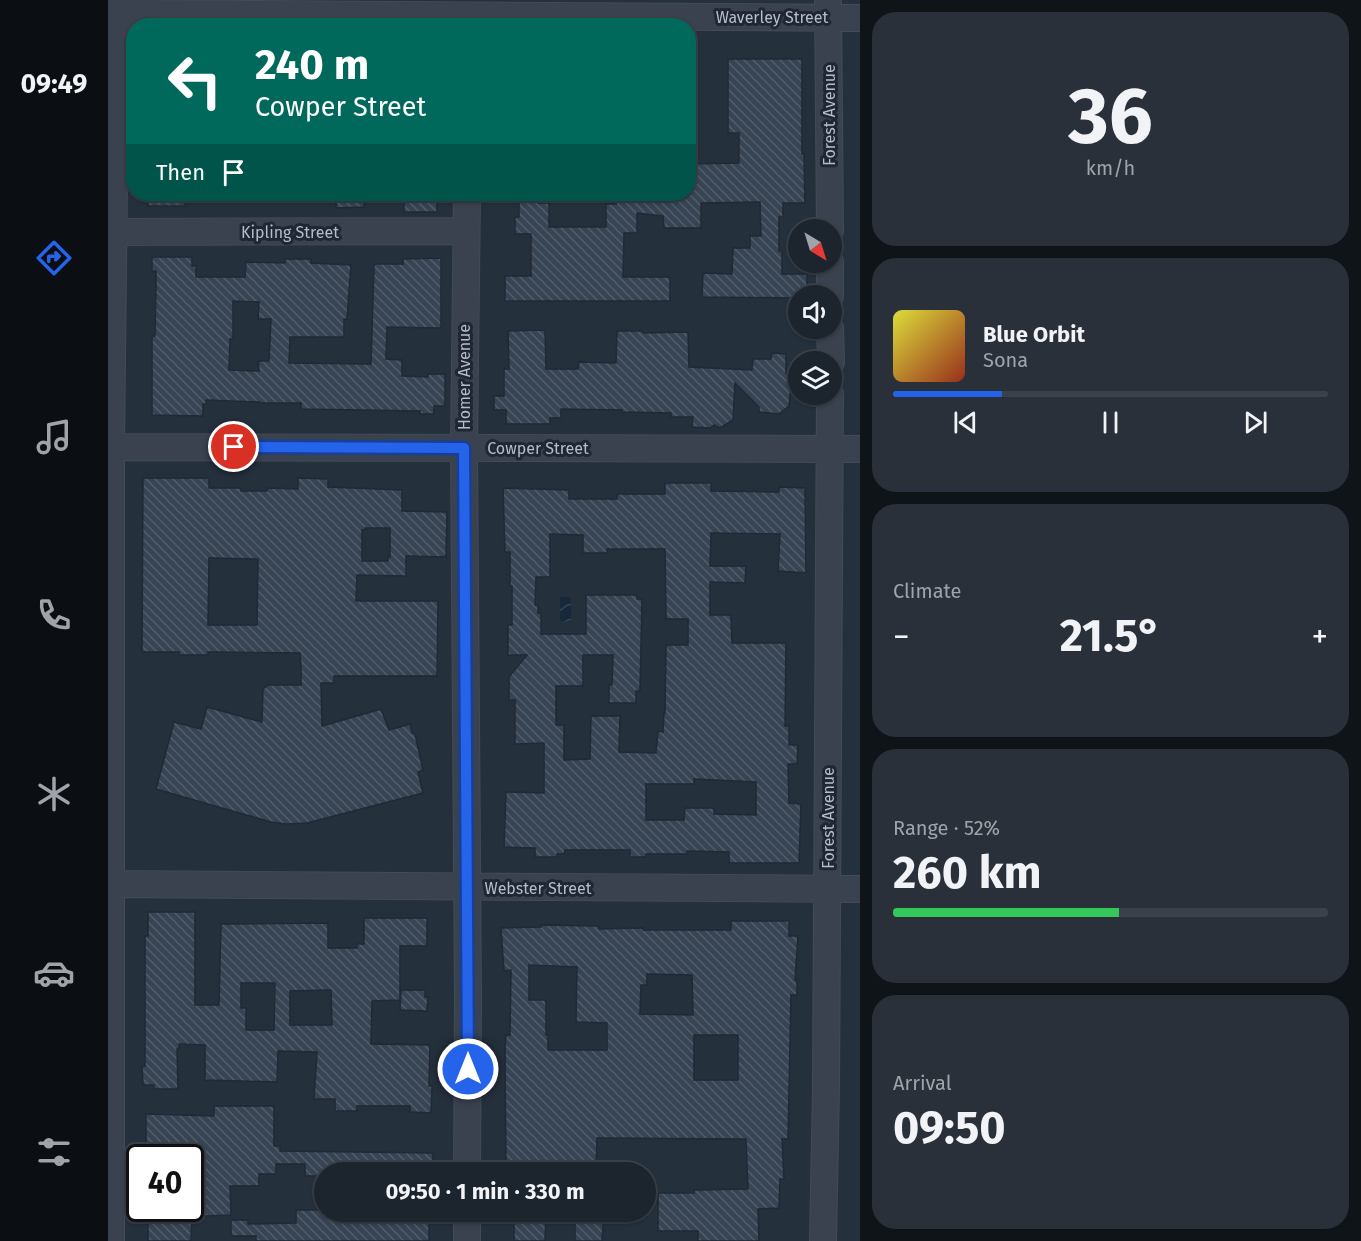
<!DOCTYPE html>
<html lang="en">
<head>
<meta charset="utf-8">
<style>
	:root { --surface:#1c242e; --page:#29303a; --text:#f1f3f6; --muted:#a0a4aa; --line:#3a414a; --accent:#2563eb }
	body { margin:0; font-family:"Fira Sans",sans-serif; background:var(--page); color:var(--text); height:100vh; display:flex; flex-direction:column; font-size:22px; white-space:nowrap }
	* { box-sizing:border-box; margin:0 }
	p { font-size:20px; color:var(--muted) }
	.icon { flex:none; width:33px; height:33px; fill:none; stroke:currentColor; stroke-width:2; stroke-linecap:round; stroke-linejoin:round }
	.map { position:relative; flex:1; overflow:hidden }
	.sheet { display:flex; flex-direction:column; gap:12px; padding:12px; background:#0f1419; width:501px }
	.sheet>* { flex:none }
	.top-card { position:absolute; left:18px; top:18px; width:570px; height:183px; border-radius:24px; box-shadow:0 2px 4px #0004,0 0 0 2px var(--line); background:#00695c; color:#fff; overflow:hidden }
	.needle { width:39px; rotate:142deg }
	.buttons { position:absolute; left:680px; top:219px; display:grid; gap:12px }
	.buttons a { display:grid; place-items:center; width:54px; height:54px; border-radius:50%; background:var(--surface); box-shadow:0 2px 4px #0004,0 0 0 2px var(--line); font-size:30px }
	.speed { position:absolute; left:18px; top:1144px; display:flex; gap:12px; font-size:30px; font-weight:700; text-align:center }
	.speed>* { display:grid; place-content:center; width:78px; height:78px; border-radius:50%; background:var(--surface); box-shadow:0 2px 4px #0004,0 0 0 2px var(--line); line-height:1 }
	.speed .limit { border:3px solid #111; border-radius:9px; background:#fff; color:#111 }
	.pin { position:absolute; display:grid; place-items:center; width:51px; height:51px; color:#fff; margin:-26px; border:3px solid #fff; border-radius:50%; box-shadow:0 2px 6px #0007 }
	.me { position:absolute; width:66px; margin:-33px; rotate:0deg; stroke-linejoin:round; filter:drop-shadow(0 0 4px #0008) }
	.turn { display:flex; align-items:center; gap:21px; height:126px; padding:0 30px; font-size:27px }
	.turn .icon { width:78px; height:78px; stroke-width:2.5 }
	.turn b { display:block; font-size:42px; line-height:51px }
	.then { display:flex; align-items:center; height:57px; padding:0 30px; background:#0003; gap:12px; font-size:22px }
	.big { font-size:45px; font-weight:700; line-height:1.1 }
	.sheet .card { flex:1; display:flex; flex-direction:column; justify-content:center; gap:9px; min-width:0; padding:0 21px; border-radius:24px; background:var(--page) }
	.sheet .dial { align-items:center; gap:0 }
	.dial b { font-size:78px; line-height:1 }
	.song { display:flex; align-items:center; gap:18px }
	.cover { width:72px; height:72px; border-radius:9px; background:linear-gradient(135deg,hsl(60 70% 55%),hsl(10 70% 35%)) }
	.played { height:6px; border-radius:3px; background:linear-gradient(90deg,var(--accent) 25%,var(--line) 25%) }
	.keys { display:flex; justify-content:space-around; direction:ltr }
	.heat { display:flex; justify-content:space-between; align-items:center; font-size:33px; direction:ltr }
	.charge { height:9px; border-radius:4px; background:linear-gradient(90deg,#34c759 52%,var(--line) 0) }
	.trip { position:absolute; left:206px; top:1162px; width:342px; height:60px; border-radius:30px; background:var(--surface); box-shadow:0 2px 4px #0004,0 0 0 2px var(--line); font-weight:700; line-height:60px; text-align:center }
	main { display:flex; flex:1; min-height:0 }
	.tabs { display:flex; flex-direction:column; width:108px; justify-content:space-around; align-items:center; background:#0b0e12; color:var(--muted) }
	.tabs .icon { width:42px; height:42px }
	.tabs .selected { color:var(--accent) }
	.tabs b { font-size:27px; color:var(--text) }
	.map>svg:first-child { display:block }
	.water { fill:url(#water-waves) }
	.building { fill:url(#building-back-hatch); stroke:#202935; stroke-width:1.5; fill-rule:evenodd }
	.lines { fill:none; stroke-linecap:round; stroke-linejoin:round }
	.minor-casing { stroke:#424b57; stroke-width:28 }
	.minor { stroke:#39424e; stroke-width:26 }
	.route-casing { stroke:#184099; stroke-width:15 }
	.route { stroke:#2563eb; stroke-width:10 }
	.labels { text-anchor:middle; stroke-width:6; stroke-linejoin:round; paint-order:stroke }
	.street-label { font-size:16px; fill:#b5bdc9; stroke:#1e2733 }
</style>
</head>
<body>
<main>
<nav class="tabs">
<b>09:49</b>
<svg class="icon selected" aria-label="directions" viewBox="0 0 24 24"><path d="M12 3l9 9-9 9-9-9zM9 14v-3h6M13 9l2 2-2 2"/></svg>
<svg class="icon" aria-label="music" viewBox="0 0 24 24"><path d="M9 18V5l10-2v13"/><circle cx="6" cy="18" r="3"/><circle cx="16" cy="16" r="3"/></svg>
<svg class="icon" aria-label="phone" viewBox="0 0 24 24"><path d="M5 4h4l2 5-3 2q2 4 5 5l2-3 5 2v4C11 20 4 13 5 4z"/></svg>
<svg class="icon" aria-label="climate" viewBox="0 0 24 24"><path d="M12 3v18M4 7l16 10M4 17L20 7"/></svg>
<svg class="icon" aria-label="car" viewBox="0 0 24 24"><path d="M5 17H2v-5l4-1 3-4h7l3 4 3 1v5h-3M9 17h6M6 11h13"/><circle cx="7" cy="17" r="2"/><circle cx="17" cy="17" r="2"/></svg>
<svg class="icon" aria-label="filters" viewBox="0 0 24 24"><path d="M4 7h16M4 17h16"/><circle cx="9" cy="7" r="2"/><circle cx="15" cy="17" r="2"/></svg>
</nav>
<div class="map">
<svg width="752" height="1241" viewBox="0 0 752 1241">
	<defs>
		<pattern id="water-waves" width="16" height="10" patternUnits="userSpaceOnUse" patternTransform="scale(1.5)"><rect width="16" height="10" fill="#18283b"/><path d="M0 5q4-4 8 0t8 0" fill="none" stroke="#374556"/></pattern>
		<pattern id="building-back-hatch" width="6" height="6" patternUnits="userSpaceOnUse" patternTransform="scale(1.5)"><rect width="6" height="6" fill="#374454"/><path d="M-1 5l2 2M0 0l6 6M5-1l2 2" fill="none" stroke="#525d6b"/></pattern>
	</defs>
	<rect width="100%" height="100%" fill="#25303d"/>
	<path class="water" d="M452,597H463V622L452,621Z"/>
	<path class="building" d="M620,59H694V154H696L697,203H675V217H671V251H674V274H699V296H690V298L594,297L595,273L624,274L625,248H642V236H653L652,202L593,203V228H556L555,216L529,213V233H516L515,277H562V301H397V276H423V234H407V217H411V199H430V203H441V227H498V204H508L507,199H552V194H580V164L631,163V133H620Z
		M41,194H77V206H40Z
		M228,194H256V207L228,208Z
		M296,194H329V212H296Z
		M44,257H84V266H88V277H137L138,262L177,263V259H203V263L243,265L239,319H236V337H182L181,363L263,364L266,264H295V259L333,258V328L279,327L278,359L294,360V376L320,377V374H337V406H326V414H312V411L193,409V403H151V402L98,400V404H95V416L44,415V336H47L48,284V271H44ZM125,301L151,302L150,319H163L161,361H150L151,371L121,370L122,339H125Z
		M437,330L438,369H470L471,362L508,363L509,331H535V333L580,332L581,367L644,370L645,359H663L664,353L678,354V373H684L681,406L671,414L651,412V407L627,383L625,420L612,428L606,425L602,428L584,427L585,417H563V413L514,412V410L453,409V418H442V424H398V410H386V396H396V369H401L400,331Z
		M35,478H101V488H133V491H159V488L190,489V478L220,479V487L294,490V511L339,512L338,557L298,556V576L249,575L248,601H330L329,676H226V683H213L214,726L273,709L281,730L302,724L304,733L307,734L315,770L310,772L315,793L199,823L178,824L163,822L48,789L66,722L93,729L99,707L154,722L155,689L160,685H193V669L192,653L100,652V655H71V652H34ZM257,528H282V557H280V561H254V530H257ZM101,558L150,559L149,625H100Z
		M557,483H603V491L671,492V487L697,488L698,573L670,571L672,534L603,533L602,566H638L637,583L602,582V615H623L624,643H678L677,726H681V745H690L689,764H680L681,803L693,804L691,863H621V852L579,851V854H538V857H522V850H457L456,854H449V857H427V848L396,847L398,792L436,793V743L407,744V700H401V677L419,655H400V625H404V586H402V552H397L395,488L461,490V499H509V494H557ZM442,534L475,535V553H499V549H557L558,619H580V645H558L557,713H556L555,732L550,731L548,753L511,752L512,716H483L482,759L456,760V725H448V686H475V655H505L504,685H501V703H528V691H532L534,599H529V595H478V634H433V613H430V605H427L428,577H442ZM586,779L648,782V815L606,814V808H577L576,820H538V784H586Z
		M40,912H87V1005H111L113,924L220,923V948H249V944H256V918H319V946H292V1000L264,1001L263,1044L322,1045L321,1086H324L323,1113L302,1112V1106H249V1111H227V1099H206L209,1052L170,1051L169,1082L97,1080V1045L71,1044V1049H69L70,1089H46V1085H35L34,1066H37V936H40ZM133,983H167L166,1030H138V1008H133ZM223,990L224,1025H182V991Z
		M623,921H681V936H690L687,980H689V995H683L680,1139H674L676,1179H672L671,1208L650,1209L651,1241H590V1231H550V1193H586V1190L640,1189L638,1139L489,1138L488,1173H398L397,1049L398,1035H402L403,970L396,971L393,928L433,927V925L491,926V929L535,928V930H623ZM421,965L469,967L468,1022L499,1023V1050H440V1035H438V1000H421ZM539,974L584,975L585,1015L532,1014L533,985H539ZM586,1035H630V1080H586Z
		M293,990H317V997H320L319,1011L292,1010Z
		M106,1106H166V1146H172V1151L325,1153V1173H216V1176H197V1164H168V1174H151V1186H122L123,1215L96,1216L95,1171H82V1158H38V1114L106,1116Z
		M40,1209H84L83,1241H40Z
		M188,1210H216V1212H321V1241H148V1236H123V1220H140V1224L188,1223Z
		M406,1212H438L437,1241H406Z
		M467,1212H496L494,1241H467Z"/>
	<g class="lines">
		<defs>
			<path id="minor" d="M720,0L722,230
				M0,13L752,18
				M359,194L356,448L360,997L359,1173
				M7,232L357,231
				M722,296V262
				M722,328L723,362
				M0,447L752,449
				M0,884L752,889
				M3,1241V447L8,0
				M359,1241V1212
				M715,1241L718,1087L722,394"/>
		</defs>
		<use href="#minor" class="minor-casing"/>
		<use href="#minor" class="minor"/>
	</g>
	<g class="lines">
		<defs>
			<path id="route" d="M126,447L356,448L360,1069"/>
		</defs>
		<use href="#route" class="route-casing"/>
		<use href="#route" class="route"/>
	</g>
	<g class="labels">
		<g class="street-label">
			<text x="664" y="23">Waverley Street</text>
			<text transform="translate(721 115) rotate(-90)" y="6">Forest Avenue</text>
			<text x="182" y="238">Kipling Street</text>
			<text transform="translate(356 377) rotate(-90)" y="6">Homer Avenue</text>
			<text x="430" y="454">Cowper Street</text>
			<text transform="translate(720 818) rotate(-90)" y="6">Forest Avenue</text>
			<text x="430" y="894">Webster Street</text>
		</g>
	</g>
</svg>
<div class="buttons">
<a><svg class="needle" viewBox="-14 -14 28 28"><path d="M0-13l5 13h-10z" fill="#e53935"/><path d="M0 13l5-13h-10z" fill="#a0a4aa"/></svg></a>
<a><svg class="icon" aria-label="sound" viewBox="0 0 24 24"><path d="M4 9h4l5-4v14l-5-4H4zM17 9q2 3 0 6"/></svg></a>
<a><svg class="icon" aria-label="layers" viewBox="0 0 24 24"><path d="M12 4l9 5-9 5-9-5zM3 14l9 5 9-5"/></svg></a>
</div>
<div class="speed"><div class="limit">40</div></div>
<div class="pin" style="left:126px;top:447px;background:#d93025"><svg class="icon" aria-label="arrive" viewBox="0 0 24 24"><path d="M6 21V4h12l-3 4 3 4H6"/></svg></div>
<svg class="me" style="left:360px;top:1069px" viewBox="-20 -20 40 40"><circle r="17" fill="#2563eb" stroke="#fff" stroke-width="3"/><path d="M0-11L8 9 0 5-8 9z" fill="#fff"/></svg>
<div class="trip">09:50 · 1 min · 330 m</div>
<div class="top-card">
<div class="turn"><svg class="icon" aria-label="left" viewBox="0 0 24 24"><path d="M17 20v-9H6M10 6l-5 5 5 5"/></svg><div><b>240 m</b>Cowper Street</div></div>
<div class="then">Then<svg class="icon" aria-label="arrive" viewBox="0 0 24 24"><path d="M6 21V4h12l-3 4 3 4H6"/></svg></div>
</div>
</div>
<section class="sheet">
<div class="card dial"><b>36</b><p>km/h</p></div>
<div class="card">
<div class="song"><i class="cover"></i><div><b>Blue Orbit</b><p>Sona</p></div></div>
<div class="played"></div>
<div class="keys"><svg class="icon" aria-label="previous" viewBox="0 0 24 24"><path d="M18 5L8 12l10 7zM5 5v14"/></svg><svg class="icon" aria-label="pause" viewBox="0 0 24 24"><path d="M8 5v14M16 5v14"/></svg><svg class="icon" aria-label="next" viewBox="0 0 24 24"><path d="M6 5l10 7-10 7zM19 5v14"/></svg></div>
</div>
<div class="card"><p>Climate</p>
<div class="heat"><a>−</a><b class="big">21.5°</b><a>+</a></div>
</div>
<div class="card"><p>Range · 52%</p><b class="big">260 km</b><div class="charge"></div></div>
<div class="card"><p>Arrival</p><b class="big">09:50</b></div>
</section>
</main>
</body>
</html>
